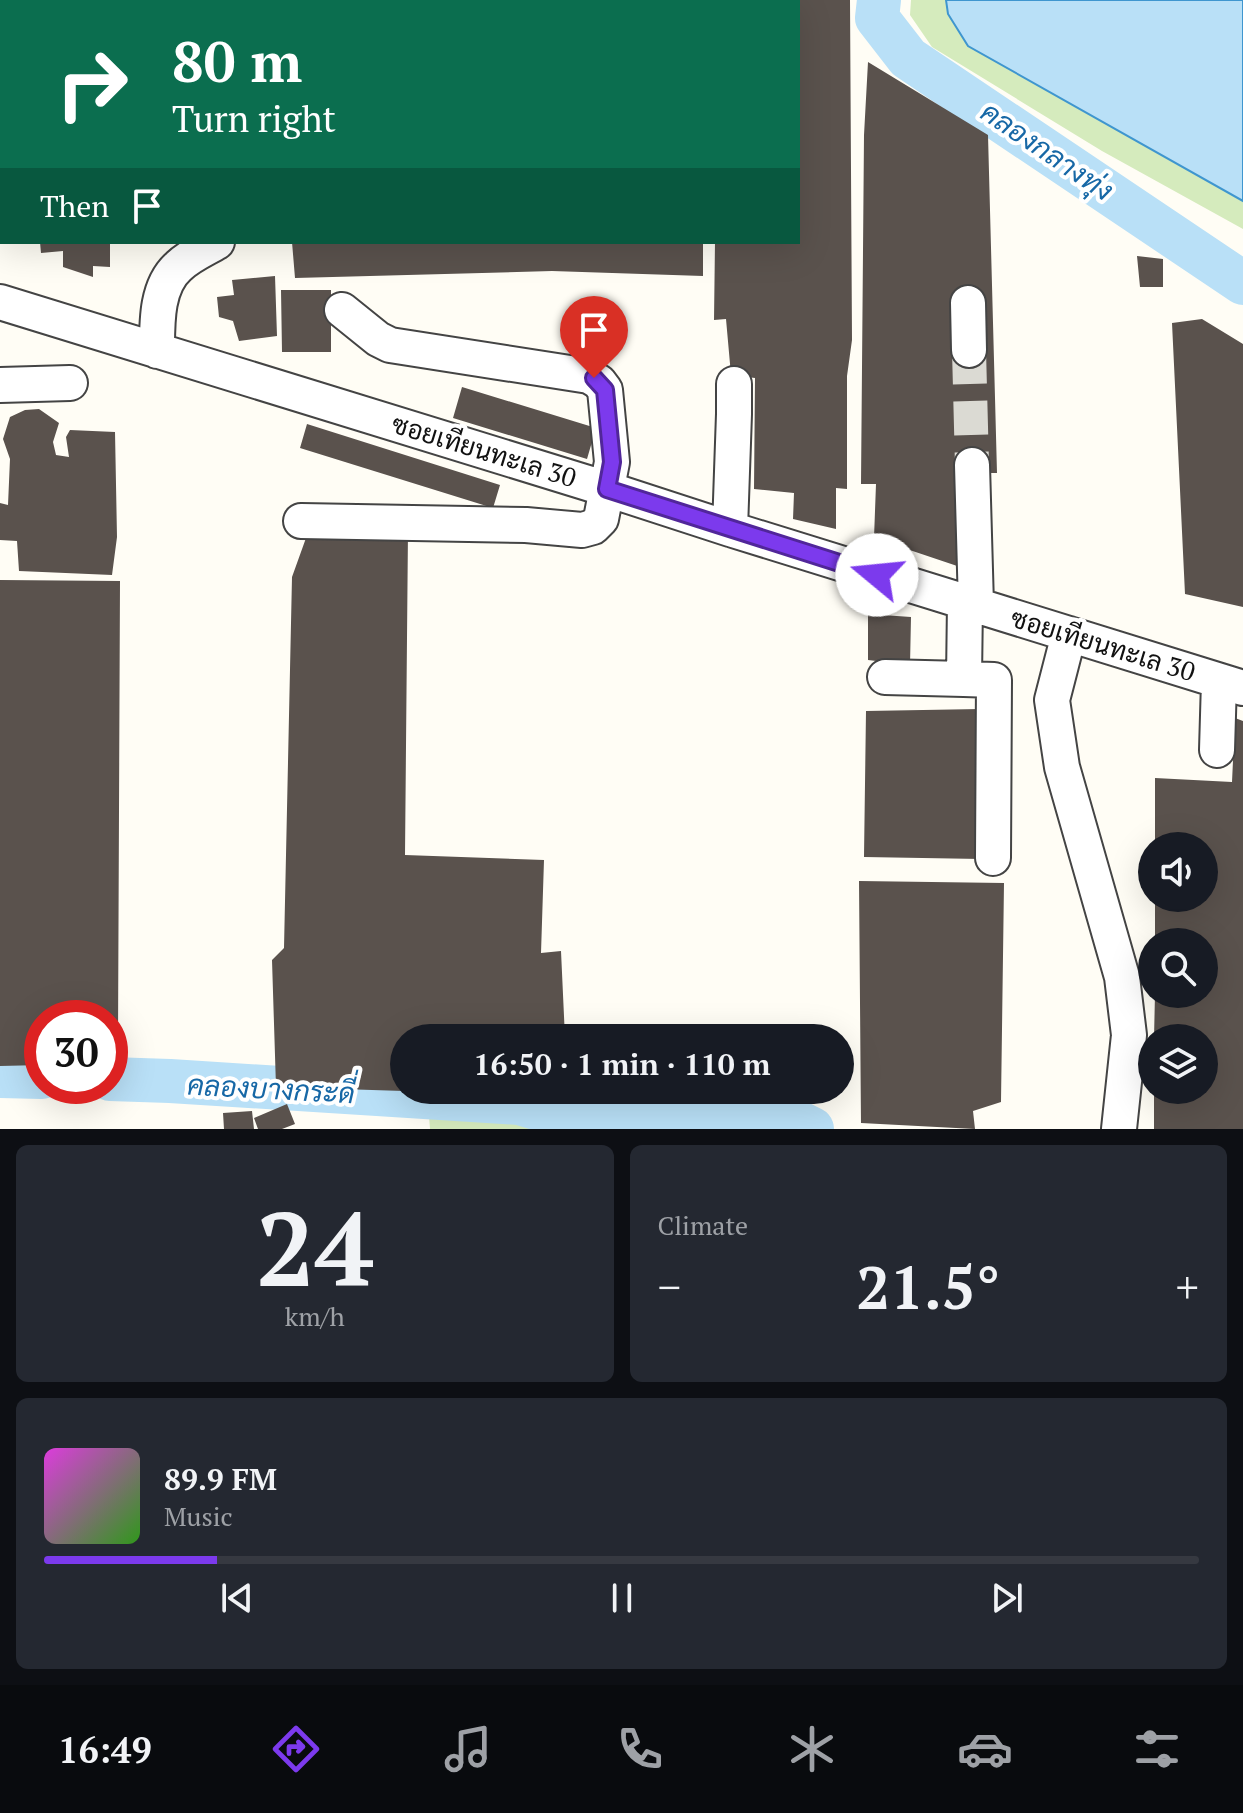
<!DOCTYPE html>
<html lang="en">
<head>
<meta charset="utf-8">
<style>
	:root { --surface:#171b24; --page:#242831; --text:#f1f3f6; --muted:#9ea1a6; --line:#363941; --accent:#7c3aed }
	body { margin:0; font-family:"PT Serif",Sarabun,serif; background:var(--page); color:var(--text); height:100vh; display:flex; flex-direction:column; font-size:30px; white-space:nowrap }
	* { box-sizing:border-box; margin:0 }
	p { font-size:26px; color:var(--muted) }
	.icon { flex:none; width:44px; height:44px; fill:none; stroke:currentColor; stroke-width:2; stroke-linecap:round; stroke-linejoin:round }
	.map { position:relative; height:1129px; overflow:hidden }
	.sheet { display:flex; flex-direction:column; gap:16px; padding:16px; background:#0d0f14; flex:1 }
	.sheet>* { flex:none }
	.hud { position:absolute; left:0px; top:0px; width:800px; height:244px; box-shadow:0 8px 32px #0002; background:#0b6e4f; color:#fff; overflow:hidden }
	.tools { position:absolute; left:1138px; top:832px; display:grid; gap:16px }
	.tools a { display:grid; place-items:center; width:80px; height:80px; border-radius:50%; background:var(--surface); box-shadow:0 8px 32px #0002; font-size:40px }
	.speed { position:absolute; left:24px; top:1000px; display:flex; gap:16px; font-size:40px; font-weight:700; text-align:center }
	.speed>* { display:grid; place-content:center; width:104px; height:104px; border-radius:50%; background:var(--surface); box-shadow:0 8px 32px #0002; line-height:1 }
	.speed .limit { border:12px solid #d22; background:#fff; color:#111 }
	.pin { position:absolute; display:grid; place-items:center; width:68px; height:68px; color:#fff; margin:-82px -34px; border-radius:50% 50% 50% 0; rotate:-45deg; box-shadow:0 0 8px #0007 }
	.pin .icon { rotate:45deg }
	.me { position:absolute; width:88px; margin:-44px; rotate:287deg; stroke-linejoin:round; filter:drop-shadow(0 0 6px #0008) }
	.turn { display:flex; align-items:center; gap:28px; height:168px; padding:0 40px; font-size:36px }
	.turn .icon { width:104px; height:104px; stroke-width:2.5 }
	.turn b { display:block; font-size:56px; line-height:68px }
	.then { display:flex; align-items:center; height:76px; padding:0 40px; background:#0003; gap:16px; font-size:30px }
	.big { font-size:60px; font-weight:700; line-height:1.1 }
	.sheet .card { flex:1; display:flex; flex-direction:column; justify-content:center; gap:12px; min-width:0; padding:0 28px; border-radius:12px; background:var(--page) }
	.sheet .dial { align-items:center; gap:0 }
	.dial b { font-size:104px; line-height:1 }
	.song { display:flex; align-items:center; gap:24px }
	.cover { width:96px; height:96px; border-radius:12px; background:linear-gradient(135deg,hsl(300 70% 55%),hsl(110 70% 35%)) }
	.played { height:8px; border-radius:4px; background:linear-gradient(90deg,var(--accent) 15%,var(--line) 15%) }
	.keys { display:flex; justify-content:space-around; direction:ltr }
	.heat { display:flex; justify-content:space-between; align-items:center; font-size:44px; direction:ltr }
	.sheet .tiles { flex:1; display:grid; gap:16px; grid-template-columns:1fr 1fr }
	.card:last-child { grid-column:span 2 }
	.trip { position:absolute; left:390px; top:1024px; width:464px; height:80px; border-radius:40px; background:var(--surface); box-shadow:0 8px 32px #0002; font-weight:700; line-height:80px; text-align:center }
	.dock { display:flex; height:128px; justify-content:space-around; align-items:center; background:#090b0e; color:var(--muted) }
	.dock .icon { width:56px; height:56px }
	.dock .selected { color:var(--accent) }
	.dock b { font-size:36px; color:var(--text) }
	.map>svg:first-child { display:block }
	.green { fill:#d5ebbd }
	.water { fill:#b9e0f7; stroke:#3f96cf; stroke-width:2 }
	.lines { fill:none; stroke-linecap:round; stroke-linejoin:round }
	.river { stroke:#b9e0f7; stroke-width:44 }
	.building { fill:#5a524d }
	.minor-tunnel { stroke:#dbdad3; stroke-width:34; stroke-dasharray:34 17; stroke-linecap:butt }
	.minor-casing { stroke:#444; stroke-width:38 }
	.minor { stroke:#fff; stroke-width:34 }
	.route-casing { stroke:#51269a; stroke-width:20 }
	.route { stroke:#7c3aed; stroke-width:14 }
	.labels { text-anchor:middle; stroke-width:8; stroke-linejoin:round; paint-order:stroke }
	.street-label { font-size:26px; fill:#111; stroke:#fff }
	.water-label { font-size:28px; font-style:italic; fill:#1768a6; stroke:#fff }
</style>
</head>
<body>
<div class="map">
<svg width="1243" height="1129" viewBox="0 0 1243 1129">
	<rect width="100%" height="100%" fill="#fffdf5"/>
	<path class="green" d="M911,0H946L948,14L968,46L1243,201V229L1102,151L932,47L910,15Z
		M429,1116L645,1129H430Z"/>
	<path class="water" d="M946,0H1243V201L968,46L948,14Z"/>
	<g class="lines">
		<path class="river" d="M879,0L877,18L908,58L1243,283
			M0,1076L42,1077
			M110,1079L170,1081L519,1103L570,1118L796,1121L812,1129"/>
	</g>
	<path class="building" d="M798,0H850L852,340L847,376V489L836,488V529L793,519L794,493L754,489L755,378L731,375L726,319L714,320L715,242H798Z
		M868,62L988,135L997,473H963L975,572L874,538L876,484H861L864,135Z
		M40,242H110V267L93,266V277L63,267V251L41,253Z
		M292,242H703V276L552,271L295,278Z
		M1137,256L1163,259V287H1140Z
		M275,276L277,336L239,341L233,321L219,317L217,297L234,295L232,280Z
		M281,290H331V352H282Z
		M1202,319L1243,344V607L1185,594L1172,323Z
		M462,387L596,428L587,459L453,418Z
		M39,409L59,423L53,442L56,455L69,457L66,437L70,430L115,432L117,537L112,575L19,571L17,541L0,540V503L8,505L10,459L3,439L10,417L25,410Z
		M307,424L500,485L493,508L300,448Z
		M408,530L405,855L544,860L541,953L561,951L565,1038H404V1091L276,1087L272,960L284,948L292,577L306,538Z
		M0,580L120,581L118,1040L110,1041V1018H42V1065L0,1066Z
		M868,614L911,617L910,665L868,660Z
		M980,709L975,766L983,765L981,859L864,857L866,711Z
		M1235,718L1243,721V1129H1154V1090H1204V1038H1154L1155,994H1204V942H1155V898H1204V846H1155V778L1232,782Z
		M859,881L1004,883L1001,1102L973,1111L975,1129L861,1123Z
		M465,1090H567V1096L465,1093Z
		M287,1104L295,1124L282,1129H258L254,1118Z
		M252,1111L254,1129H224L223,1113Z"/>
	<g class="lines">
		<path class="minor-tunnel" d="M969,350L972,465"/>
		<defs>
			<path id="minor" d="M0,302L607,489L730,529L1243,688
				M968,303L969,350
				M157,351C157,323 156,286 179,266C189,256 205,249 217,242
				M0,385L70,383
				M972,465L976,605
				M301,521L526,525L582,530L593,527L601,519L612,462L605,390L599,382L589,376L390,345L378,339L342,310
				M730,529L734,414V384
				M965,602L964,679L994,680L993,858
				M1069,634L1052,700L1062,767L1122,977L1129,1035L1119,1129
				M885,677L964,679
				M1217,750L1219,681"/>
		</defs>
		<use href="#minor" class="minor-casing"/>
		<use href="#minor" class="minor"/>
	</g>
	<g class="lines">
		<defs>
			<path id="route" d="M594,378L605,390L612,462L607,489L877,575"/>
		</defs>
		<use href="#route" class="route-casing"/>
		<use href="#route" class="route"/>
	</g>
	<g class="labels">
		<g class="street-label">
			<text transform="translate(484 451) rotate(17)" y="9">ซอยเทียนทะเล 30</text>
			<text transform="translate(1103 645) rotate(17)" y="9">ซอยเทียนทะเล 30</text>
		</g>
		<g class="water-label">
			<text transform="translate(1047 151) rotate(34)" y="10">คลองกลางทุ่ง</text>
			<text transform="translate(271 1089) rotate(3)" y="10">คลองบางกระดี่</text>
		</g>
	</g>
</svg>
<div class="tools">
<a><svg class="icon" aria-label="sound" viewBox="0 0 24 24"><path d="M4 9h4l5-4v14l-5-4H4zM17 9q2 3 0 6"/></svg></a>
<a><svg class="icon" aria-label="search" viewBox="0 0 24 24"><circle cx="10" cy="10" r="6"/><path d="M15 15l6 6"/></svg></a>
<a><svg class="icon" aria-label="layers" viewBox="0 0 24 24"><path d="M12 4l9 5-9 5-9-5zM3 14l9 5 9-5"/></svg></a>
</div>
<div class="speed"><div class="limit">30</div></div>
<div class="pin" style="left:594px;top:378px;background:#d93025"><svg class="icon" aria-label="arrive" viewBox="0 0 24 24"><path d="M6 21V4h12l-3 4 3 4H6"/></svg></div>
<svg class="me" style="left:877px;top:575px" viewBox="-20 -20 40 40"><circle r="19" fill="#fff"/><path d="M0-13L10 11 0 6-10 11z" fill="#7c3aed"/></svg>
<div class="trip">16:50 · 1 min · 110 m</div>
<div class="hud">
<div class="turn"><svg class="icon" aria-label="right" viewBox="0 0 24 24"><path d="M7 20v-9h11M14 6l5 5-5 5"/></svg><div><b>80 m</b>Turn right</div></div>
<div class="then">Then<svg class="icon" aria-label="arrive" viewBox="0 0 24 24"><path d="M6 21V4h12l-3 4 3 4H6"/></svg></div>
</div>
</div>
<section class="sheet">
<div class="tiles">
<div class="card dial"><b>24</b><p>km/h</p></div>
<div class="card"><p>Climate</p>
<div class="heat"><a>−</a><b class="big">21.5°</b><a>+</a></div>
</div>
<div class="card">
<div class="song"><i class="cover"></i><div><b>89.9 FM</b><p>Music</p></div></div>
<div class="played"></div>
<div class="keys"><svg class="icon" aria-label="previous" viewBox="0 0 24 24"><path d="M18 5L8 12l10 7zM5 5v14"/></svg><svg class="icon" aria-label="pause" viewBox="0 0 24 24"><path d="M8 5v14M16 5v14"/></svg><svg class="icon" aria-label="next" viewBox="0 0 24 24"><path d="M6 5l10 7-10 7zM19 5v14"/></svg></div>
</div>
</div>
</section>
<nav class="dock">
<b>16:49</b>
<svg class="icon selected" aria-label="directions" viewBox="0 0 24 24"><path d="M12 3l9 9-9 9-9-9zM9 14v-3h6M13 9l2 2-2 2"/></svg>
<svg class="icon" aria-label="music" viewBox="0 0 24 24"><path d="M9 18V5l10-2v13"/><circle cx="6" cy="18" r="3"/><circle cx="16" cy="16" r="3"/></svg>
<svg class="icon" aria-label="phone" viewBox="0 0 24 24"><path d="M5 4h4l2 5-3 2q2 4 5 5l2-3 5 2v4C11 20 4 13 5 4z"/></svg>
<svg class="icon" aria-label="climate" viewBox="0 0 24 24"><path d="M12 3v18M4 7l16 10M4 17L20 7"/></svg>
<svg class="icon" aria-label="car" viewBox="0 0 24 24"><path d="M5 17H2v-5l4-1 3-4h7l3 4 3 1v5h-3M9 17h6M6 11h13"/><circle cx="7" cy="17" r="2"/><circle cx="17" cy="17" r="2"/></svg>
<svg class="icon" aria-label="filters" viewBox="0 0 24 24"><path d="M4 7h16M4 17h16"/><circle cx="9" cy="7" r="2"/><circle cx="15" cy="17" r="2"/></svg>
</nav>
</body>
</html>
